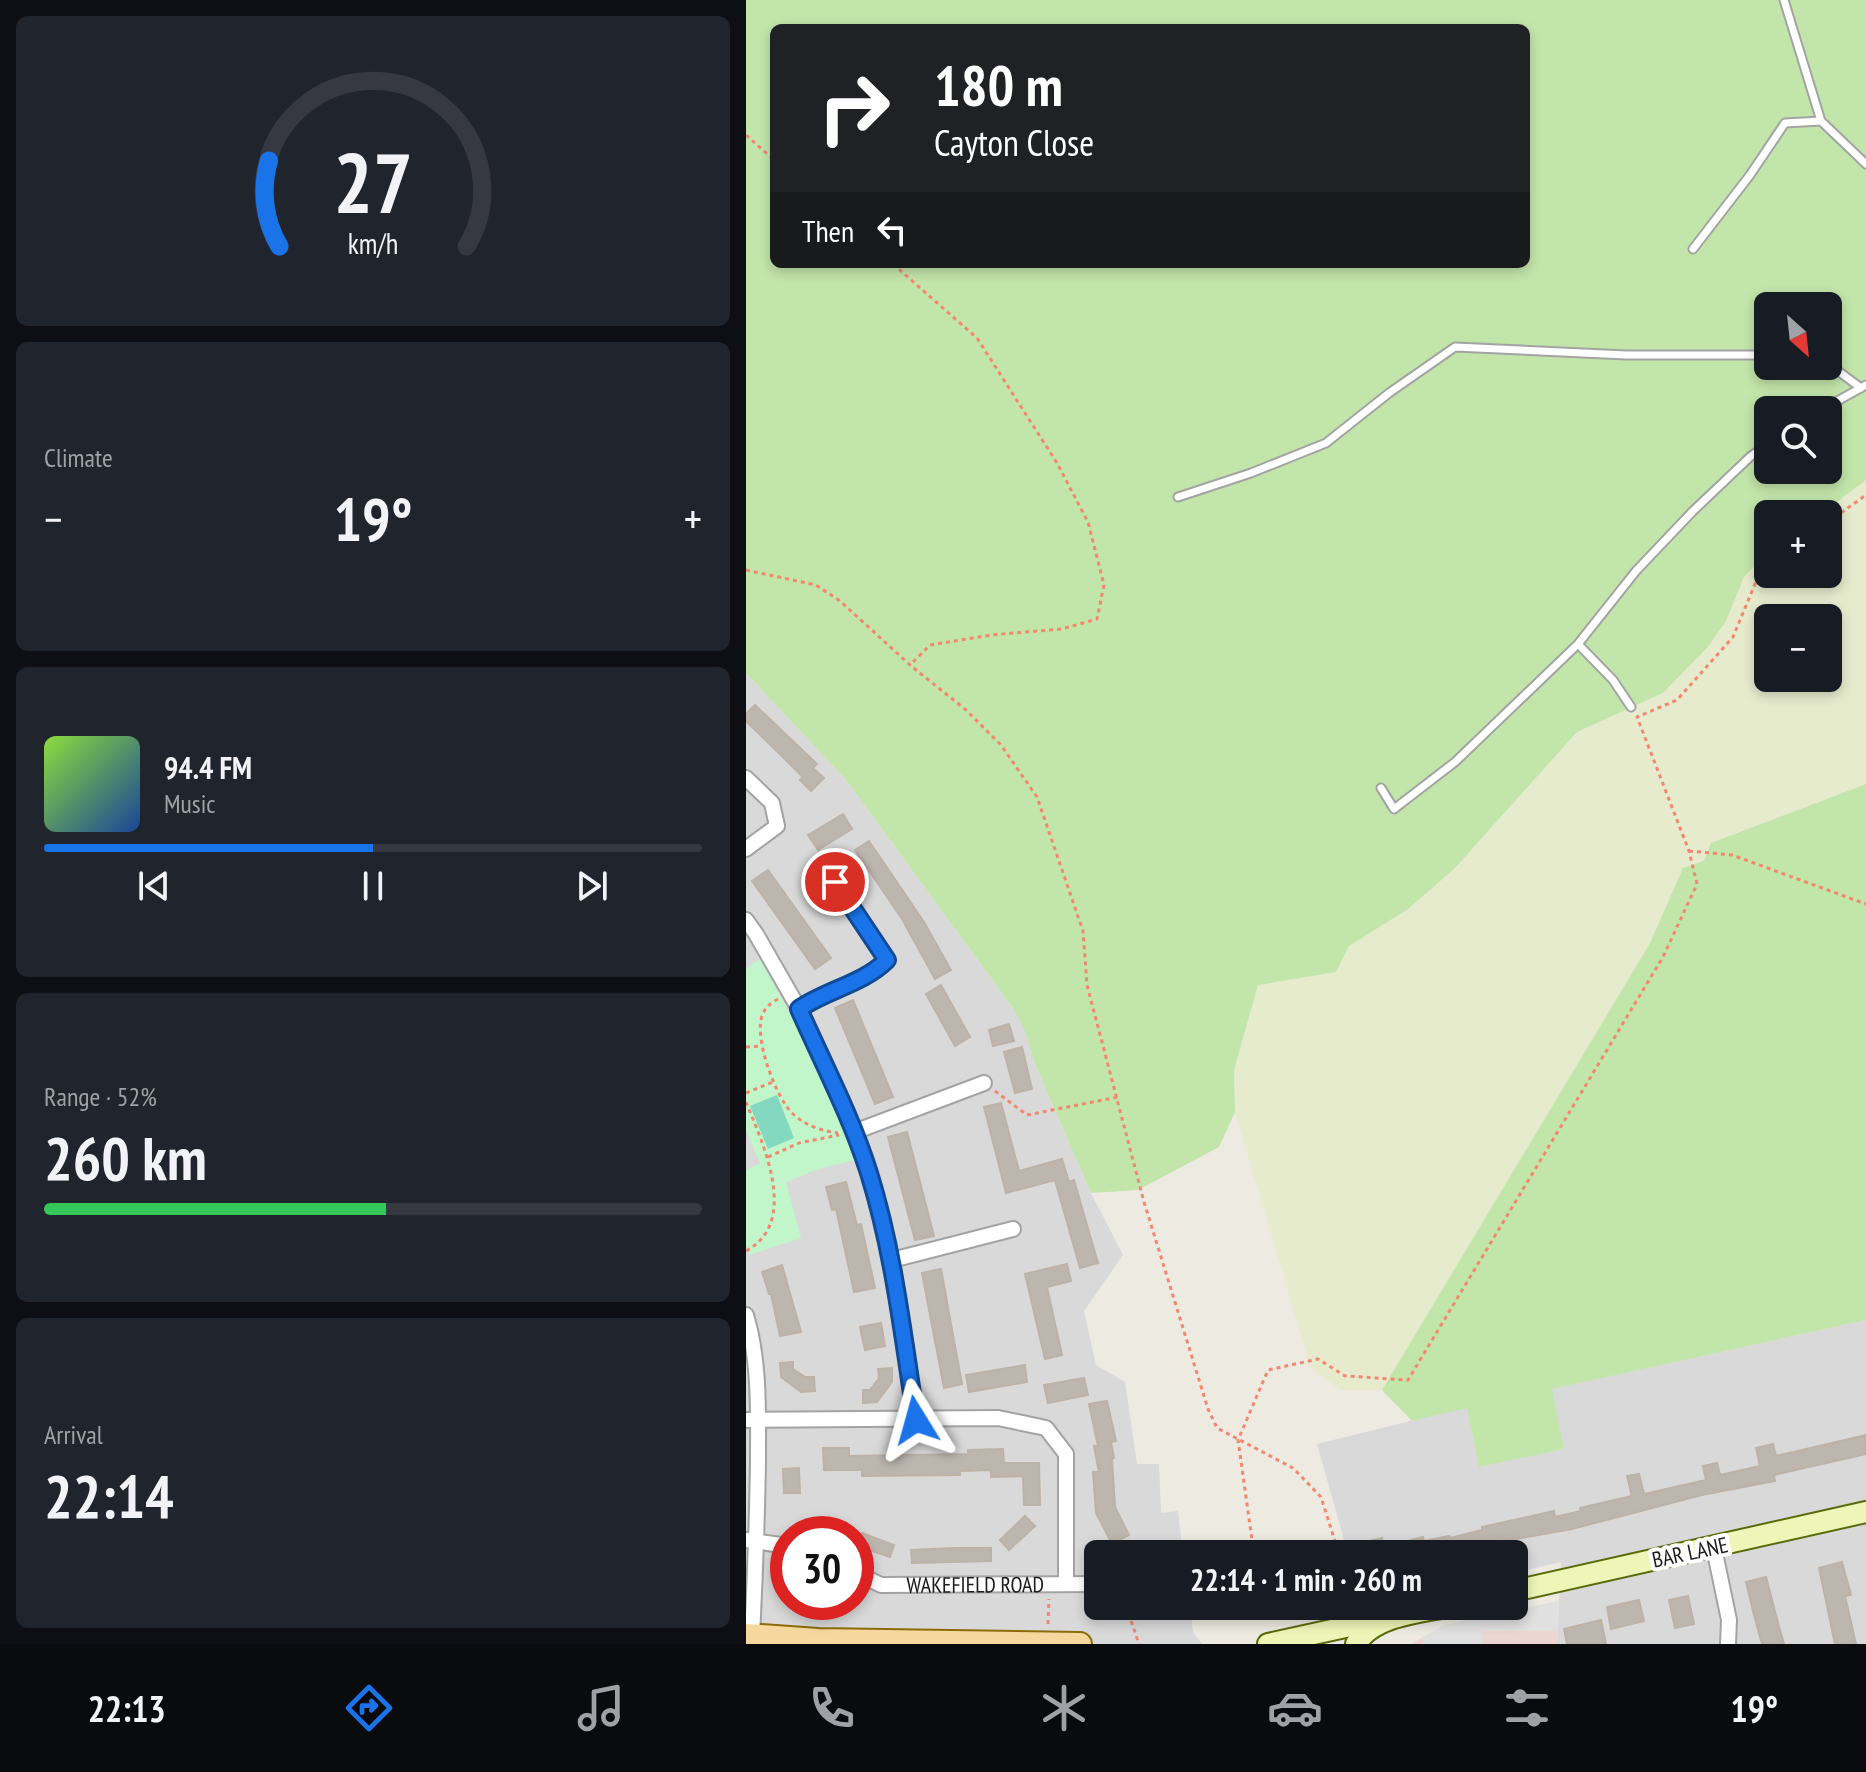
<!DOCTYPE html>
<html lang="en">
<head>
<meta charset="utf-8">
<style>
	:root { --surface:#171b24; --page:#20242c; --text:#f1f3f6; --muted:#9ea1a6; --line:#363941; --accent:#1a73e8 }
	body { margin:0; font-family:"PT Sans Narrow",sans-serif; background:var(--page); color:var(--text); height:100vh; display:flex; flex-direction:column; font-size:30px; white-space:nowrap }
	* { box-sizing:border-box; margin:0 }
	p { font-size:26px; color:var(--muted) }
	.icon { flex:none; width:44px; height:44px; fill:none; stroke:currentColor; stroke-width:2; stroke-linecap:round; stroke-linejoin:round }
	.map { position:relative; flex:1; overflow:hidden }
	.panel { display:flex; flex-direction:column; gap:16px; padding:16px; background:#0d0f14; width:746px }
	.panel>* { flex:none }
	.banner { position:absolute; left:24px; top:24px; width:760px; height:244px; border-radius:12px; box-shadow:0 4px 12px #0003; background:#202124; color:#fff; overflow:hidden }
	.needle { width:52px; rotate:153deg }
	.fabs { position:absolute; left:1008px; top:292px; display:grid; gap:16px }
	.fabs a { display:grid; place-items:center; width:88px; height:88px; border-radius:12px; background:var(--surface); box-shadow:0 4px 12px #0003; font-size:40px }
	.speed { position:absolute; left:24px; top:1516px; display:flex; gap:16px; font-size:40px; font-weight:700; text-align:center }
	.speed>* { display:grid; place-content:center; width:104px; height:104px; border-radius:50%; background:var(--surface); box-shadow:0 4px 12px #0003; line-height:1 }
	.speed .limit { border:12px solid #d22; background:#fff; color:#111 }
	.pin { position:absolute; display:grid; place-items:center; width:68px; height:68px; color:#fff; margin:-34px; border:4px solid #fff; border-radius:50%; box-shadow:0 2px 8px #0007 }
	.me { position:absolute; width:88px; margin:-44px; rotate:352deg; stroke-linejoin:round; filter:drop-shadow(0 0 6px #0008) }
	.turn { display:flex; align-items:center; gap:28px; height:168px; padding:0 32px; font-size:36px }
	.turn .icon { width:104px; height:104px; stroke-width:2.5 }
	.turn b { display:block; font-size:56px; line-height:68px }
	.then { display:flex; align-items:center; height:76px; padding:0 32px; background:#0003; gap:16px; font-size:30px }
	.big { font-size:60px; font-weight:700; line-height:1.1 }
	.panel .tile { flex:1; display:flex; flex-direction:column; justify-content:center; gap:12px; min-width:0; padding:0 28px; border-radius:12px; background:var(--page) }
	.panel .dial { align-items:center; gap:0 }
	.dial svg { height:208px; overflow:visible; fill:none; stroke:var(--line); stroke-width:7; stroke-linecap:round; text-anchor:middle }
	.dial text { fill:var(--text); stroke:none }
	.song { display:flex; align-items:center; gap:24px }
	.cover { width:96px; height:96px; border-radius:12px; background:linear-gradient(135deg,hsl(90 70% 55%),hsl(220 70% 35%)) }
	.played { height:8px; border-radius:4px; background:linear-gradient(90deg,var(--accent) 50%,var(--line) 50%) }
	.keys { display:flex; justify-content:space-around; direction:ltr }
	.heat { display:flex; justify-content:space-between; align-items:center; font-size:44px; direction:ltr }
	.charge { height:12px; border-radius:6px; background:linear-gradient(90deg,#34c759 52%,var(--line) 0) }
	.trip { position:absolute; left:338px; top:1540px; width:444px; height:80px; border-radius:12px; background:var(--surface); box-shadow:0 4px 12px #0003; font-weight:700; line-height:80px; text-align:center }
	.tab-bar { display:flex; height:128px; justify-content:space-around; align-items:center; background:#090b0e; color:var(--muted) }
	.tab-bar .icon { width:56px; height:56px }
	.tab-bar .on { color:var(--accent) }
	.tab-bar b { font-size:36px; color:var(--text) }
	main { display:flex; flex:1; min-height:0 }
	.map>svg:first-child { display:block }
	.residential { fill:#dad9d9; fill-rule:evenodd }
	.commercial { fill:#edd5d2 }
	.farmland { fill:#e6ebce; fill-rule:evenodd }
	.grass { fill:#c2e5aa; fill-rule:evenodd }
	.park { fill:#c0f6c9 }
	.pitch { fill:#83d8bf }
	.parking { fill:#e0e0e0 }
	.building { fill:#bdb6af; stroke:#bdb2a5; stroke-width:2 }
	.lines { fill:none; stroke-linecap:round; stroke-linejoin:round }
	.lane-casing { stroke:#a3a3a3; stroke-width:11 }
	.street-casing { stroke:#a3a3a3; stroke-width:18 }
	.secondary-casing { stroke:#586b0a; stroke-width:24 }
	.primary-casing { stroke:#8c6c08; stroke-width:26 }
	.path { stroke:#f2886e; stroke-width:3; stroke-dasharray:4 4; stroke-linecap:butt }
	.lane { stroke:#fff; stroke-width:7 }
	.street { stroke:#fff; stroke-width:14 }
	.secondary { stroke:#edf5b7; stroke-width:20 }
	.primary { stroke:#f6d89e; stroke-width:22 }
	.route-casing { stroke:#114b97; stroke-width:20 }
	.route { stroke:#1a73e8; stroke-width:14 }
	.labels { text-anchor:middle; stroke-width:8; stroke-linejoin:round; paint-order:stroke }
	.street-label { font-size:22px; fill:#1c1c1c; stroke:#fff }
</style>
</head>
<body>
<main>
<section class="panel">
<div class="tile dial"><svg viewBox="0 0 100 80">
<path d="M14 69A42 42 0 1 1 86 69"/>
<path d="M14 69A42 42 0 0 1 10 36" stroke="#1a73e8"/>
<text x="50" y="56" font-size="32" font-weight="700">27</text>
<text x="50" y="72" font-size="11">km/h</text>
</svg></div>
<div class="tile"><p>Climate</p>
<div class="heat"><a>−</a><b class="big">19°</b><a>+</a></div>
</div>
<div class="tile">
<div class="song"><i class="cover"></i><div><b>94.4 FM</b><p>Music</p></div></div>
<div class="played"></div>
<div class="keys"><svg class="icon" aria-label="previous" viewBox="0 0 24 24"><path d="M18 5L8 12l10 7zM5 5v14"/></svg><svg class="icon" aria-label="pause" viewBox="0 0 24 24"><path d="M8 5v14M16 5v14"/></svg><svg class="icon" aria-label="next" viewBox="0 0 24 24"><path d="M6 5l10 7-10 7zM19 5v14"/></svg></div>
</div>
<div class="tile"><p>Range · 52%</p><b class="big">260 km</b><div class="charge"></div></div>
<div class="tile"><p>Arrival</p><b class="big">22:14</b></div>
</section>
<div class="map">
<svg width="1120" height="1644" viewBox="0 0 1120 1644">
	<rect width="100%" height="100%" fill="#edeae2"/>
	<path class="residential" d="M0,673L101,781L277,1022L289,1064L345,1193L377,1255L338,1311L350,1365L379,1382L391,1464H413L415,1513L432,1511L437,1554H352V1606H444L447,1632L456,1644H0ZM42,1534H110V1602H42Z
		M1120,1320V1644H811L815,1562L768,1573V1554H602L571,1444L721,1407L733,1466L818,1449L805,1389Z"/>
	<path class="commercial" d="M813,1601L811,1644H665L699,1625Z"/>
	<path class="farmland" d="M1120,480V784L965,843L958,861L937,868L904,943L636,1390H594L565,1369L489,1112L488,1070L512,984L590,972L603,946L662,909L708,869L831,732L918,693L961,648L980,621L998,577L1022,552V574H1082V514H1075ZM1022,618H1082V678H1022Z"/>
	<path class="grass" d="M0,0H1120V480L1075,514H1022V552L998,577L980,621L961,648L917,693L831,732L708,869L662,909L603,946L590,972L512,985L488,1070L489,1112L473,1147L392,1190L345,1193L289,1064L280,1033L269,1011L101,781L0,673ZM28,28H780V264H28ZM1022,306H1082V366H1022ZM1022,410H1082V470H1022Z
		M1120,784V1320L806,1389L818,1449L733,1467L721,1408L666,1421L636,1390L904,943L937,868L958,861L965,843Z"/>
	<path class="park" d="M14,959C51,1024 84,1090 109,1160L72,1169L40,1182L55,1238L3,1255L0,1246V1170L14,1163L0,1130V969Z"/>
	<path class="pitch" d="M31,1095L48,1138L22,1149L4,1106Z"/>
	<path class="parking" d="M813,1601L812,1631H736L737,1644H678L677,1637L699,1625Z"/>
	<path class="building" d="M9,705L71,764L67,768L78,778L65,791L54,780L57,777L0,721V714Z
		M97,814L106,829L72,850L62,835Z
		M123,841L178,922L205,970L189,979L156,919L109,850Z
		M22,870L85,958L69,969L6,881Z
		M195,985L224,1037L209,1046L180,994Z
		M107,1000L147,1097L129,1104L89,1008Z
		M263,1024L268,1041L247,1046L243,1030Z
		M276,1047L286,1089L269,1093L258,1052Z
		M255,1103L273,1171L316,1159L323,1182L328,1180L352,1263L334,1268L309,1180L260,1193L238,1107Z
		M161,1132L188,1236L169,1240L142,1137Z
		M100,1182L111,1225L115,1224L129,1288L108,1292L90,1209L86,1210L80,1187Z
		M321,1264L325,1281L301,1287L316,1355L299,1359L279,1274Z
		M36,1265L55,1332L34,1336L25,1294H23L16,1272Z
		M195,1269L216,1384L198,1388L176,1273Z
		M135,1323L139,1346L119,1350L114,1327Z
		M47,1362V1369L59,1377H68L69,1391L55,1392L35,1377L34,1363Z
		M279,1365L281,1382L223,1392L220,1375Z
		M146,1368V1382L131,1402L117,1403V1390H124L133,1378L132,1369Z
		M338,1378L342,1395L302,1403L298,1385Z
		M361,1401L370,1441L365,1442L368,1458L366,1459L369,1507L383,1535L366,1544L350,1513L347,1472H353L348,1446H352L343,1404Z
		M1120,1435V1454L1028,1475L1029,1481L956,1495L826,1529L758,1541V1539L703,1554H591L590,1549L636,1538L638,1547L677,1537L678,1541L703,1536L704,1538L736,1530V1527L808,1511L809,1517L835,1511L834,1508L886,1496L881,1476L893,1474L898,1494L960,1480L957,1466L971,1463L974,1475L1014,1466L1010,1448L1027,1444L1030,1456Z
		M77,1448H103V1456L222,1454V1450L257,1449L258,1463H293L294,1505H278L277,1476L245,1477V1470L214,1471V1475L116,1476V1470H78Z
		M53,1468L54,1493H38L37,1469Z
		M279,1516L289,1526L263,1550L254,1540Z
		M73,1519H79L114,1534H80L69,1530Z
		M116,1533L148,1545L144,1557L111,1546Z
		M210,1548H245V1561L166,1563L165,1550Z
		M1096,1562L1105,1595L1099,1596L1110,1644H1089L1073,1568Z
		M1020,1577L1032,1623L1038,1644H1016L1008,1615L1000,1582Z
		M942,1596L948,1624L929,1628L923,1600Z
		M893,1600L898,1621L865,1629L861,1607Z
		M855,1620L860,1644H821L818,1629Z"/>
	<g class="lines">
		<defs>
			<path id="lane" d="M1038,0L1075,121L1120,164
				M947,249L1004,175L1039,123L1075,121
				M1070,366L1092,371L1115,388
				M1075,410L1120,385
				M432,497L505,473L580,443L643,393L709,347L880,355H1022
				M832,644L867,680L885,707
				M635,788L648,809L709,762L832,644L890,571L947,511L1005,456L1022,444"/>
			<g id="street">
				<path d="M0,778L26,803L31,826L0,849"/>
				<path d="M0,920L10,934L53,1009L108,1132L123,1174L146,1260L170,1420"/>
				<path d="M53,1009C80,990 118,984 141,960L89,882"/>
				<path d="M108,1132L238,1083"/>
				<path d="M146,1260L267,1229"/>
				<path d="M0,1315C14,1361 12,1413 12,1462C11,1520 9,1578 6,1636"/>
				<path d="M0,1420L252,1418L300,1428L320,1454V1583"/>
				<path d="M0,1540L42,1546"/>
				<path d="M968,1548L983,1620L982,1644"/>
				<path id="s1" d="M110,1573L135,1585L352,1584"/>
			</g>
			<path id="secondary" d="M768,1591L1120,1512
				M522,1644L613,1624L640,1621
				M610,1644C628,1615 673,1613 704,1606"/>
			<path id="primary" d="M0,1635L72,1640L334,1644"/>
		</defs>
		<use href="#lane" class="lane-casing"/>
		<use href="#street" class="street-casing"/>
		<use href="#secondary" class="secondary-casing"/>
		<use href="#primary" class="primary-casing"/>
		<path class="path" d="M0,135L28,160
			M147,264L231,338L311,463L342,522L358,585L351,619L316,629L245,635L184,645L164,665
			M1082,522L1120,495
			M0,570L70,585L94,601L164,665L220,710L255,745L291,797L337,931L341,985L398,1202L462,1409L471,1428L547,1468L575,1497L593,1554
			M943,851L986,855L1120,904
			M32,999C25,1003 19,1007 16,1016C8,1039 30,1098 47,1114C60,1126 76,1131 92,1133
			M0,1047L16,1046
			M249,1091L281,1115L372,1097
			M0,1093L29,1081
			M0,1102C17,1144 54,1222 0,1251
			M22,1157L53,1143L93,1135
			M508,1554L492,1440L522,1370L572,1359L599,1376L662,1380L917,957L951,884L943,851L891,717L931,700L987,637L1009,584L1022,570
			M380,1606L393,1644
			M302,1624L303,1599"/>
		<use href="#lane" class="lane"/>
		<use href="#street" class="street"/>
		<use href="#secondary" class="secondary"/>
		<use href="#primary" class="primary"/>
	</g>
	<g class="lines">
		<defs>
			<path id="route" d="M89,882L141,960C117,984 80,990 53,1009C77,1063 105,1116 123,1173C148,1253 157,1337 170,1420"/>
		</defs>
		<use href="#route" class="route-casing"/>
		<use href="#route" class="route"/>
	</g>
	<g class="labels">
		<g class="street-label">
			<text transform="translate(944 1552) rotate(-12)" y="8">BAR LANE</text>
			<text dy="8" stroke="none"><textPath href="#s1" startOffset="122">WAKEFIELD ROAD</textPath></text>
		</g>
	</g>
</svg>
<div class="fabs">
<a><svg class="needle" viewBox="-14 -14 28 28"><path d="M0-13l5 13h-10z" fill="#e53935"/><path d="M0 13l5-13h-10z" fill="#9ea1a6"/></svg></a>
<a><svg class="icon" aria-label="search" viewBox="0 0 24 24"><circle cx="10" cy="10" r="6"/><path d="M15 15l6 6"/></svg></a>
<a>+</a>
<a>−</a>
</div>
<div class="speed"><div class="limit">30</div></div>
<div class="pin" style="left:89px;top:882px;background:#d93025"><svg class="icon" aria-label="arrive" viewBox="0 0 24 24"><path d="M6 21V4h12l-3 4 3 4H6"/></svg></div>
<svg class="me" style="left:170px;top:1420px" viewBox="-20 -20 40 40"><path d="M0-17L14 15 0 8-14 15z" fill="#1a73e8" stroke="#fff" stroke-width="4"/></svg>
<div class="trip">22:14 · 1 min · 260 m</div>
<div class="banner">
<div class="turn"><svg class="icon" aria-label="right" viewBox="0 0 24 24"><path d="M7 20v-9h11M14 6l5 5-5 5"/></svg><div><b>180 m</b>Cayton Close</div></div>
<div class="then">Then<svg class="icon" aria-label="left" viewBox="0 0 24 24"><path d="M17 20v-9H6M10 6l-5 5 5 5"/></svg></div>
</div>
</div>
</main>
<nav class="tab-bar">
<b>22:13</b>
<svg class="icon on" aria-label="directions" viewBox="0 0 24 24"><path d="M12 3l9 9-9 9-9-9zM9 14v-3h6M13 9l2 2-2 2"/></svg>
<svg class="icon" aria-label="music" viewBox="0 0 24 24"><path d="M9 18V5l10-2v13"/><circle cx="6" cy="18" r="3"/><circle cx="16" cy="16" r="3"/></svg>
<svg class="icon" aria-label="phone" viewBox="0 0 24 24"><path d="M5 4h4l2 5-3 2q2 4 5 5l2-3 5 2v4C11 20 4 13 5 4z"/></svg>
<svg class="icon" aria-label="climate" viewBox="0 0 24 24"><path d="M12 3v18M4 7l16 10M4 17L20 7"/></svg>
<svg class="icon" aria-label="car" viewBox="0 0 24 24"><path d="M5 17H2v-5l4-1 3-4h7l3 4 3 1v5h-3M9 17h6M6 11h13"/><circle cx="7" cy="17" r="2"/><circle cx="17" cy="17" r="2"/></svg>
<svg class="icon" aria-label="filters" viewBox="0 0 24 24"><path d="M4 7h16M4 17h16"/><circle cx="9" cy="7" r="2"/><circle cx="15" cy="17" r="2"/></svg>
<b>19°</b>
</nav>
</body>
</html>
